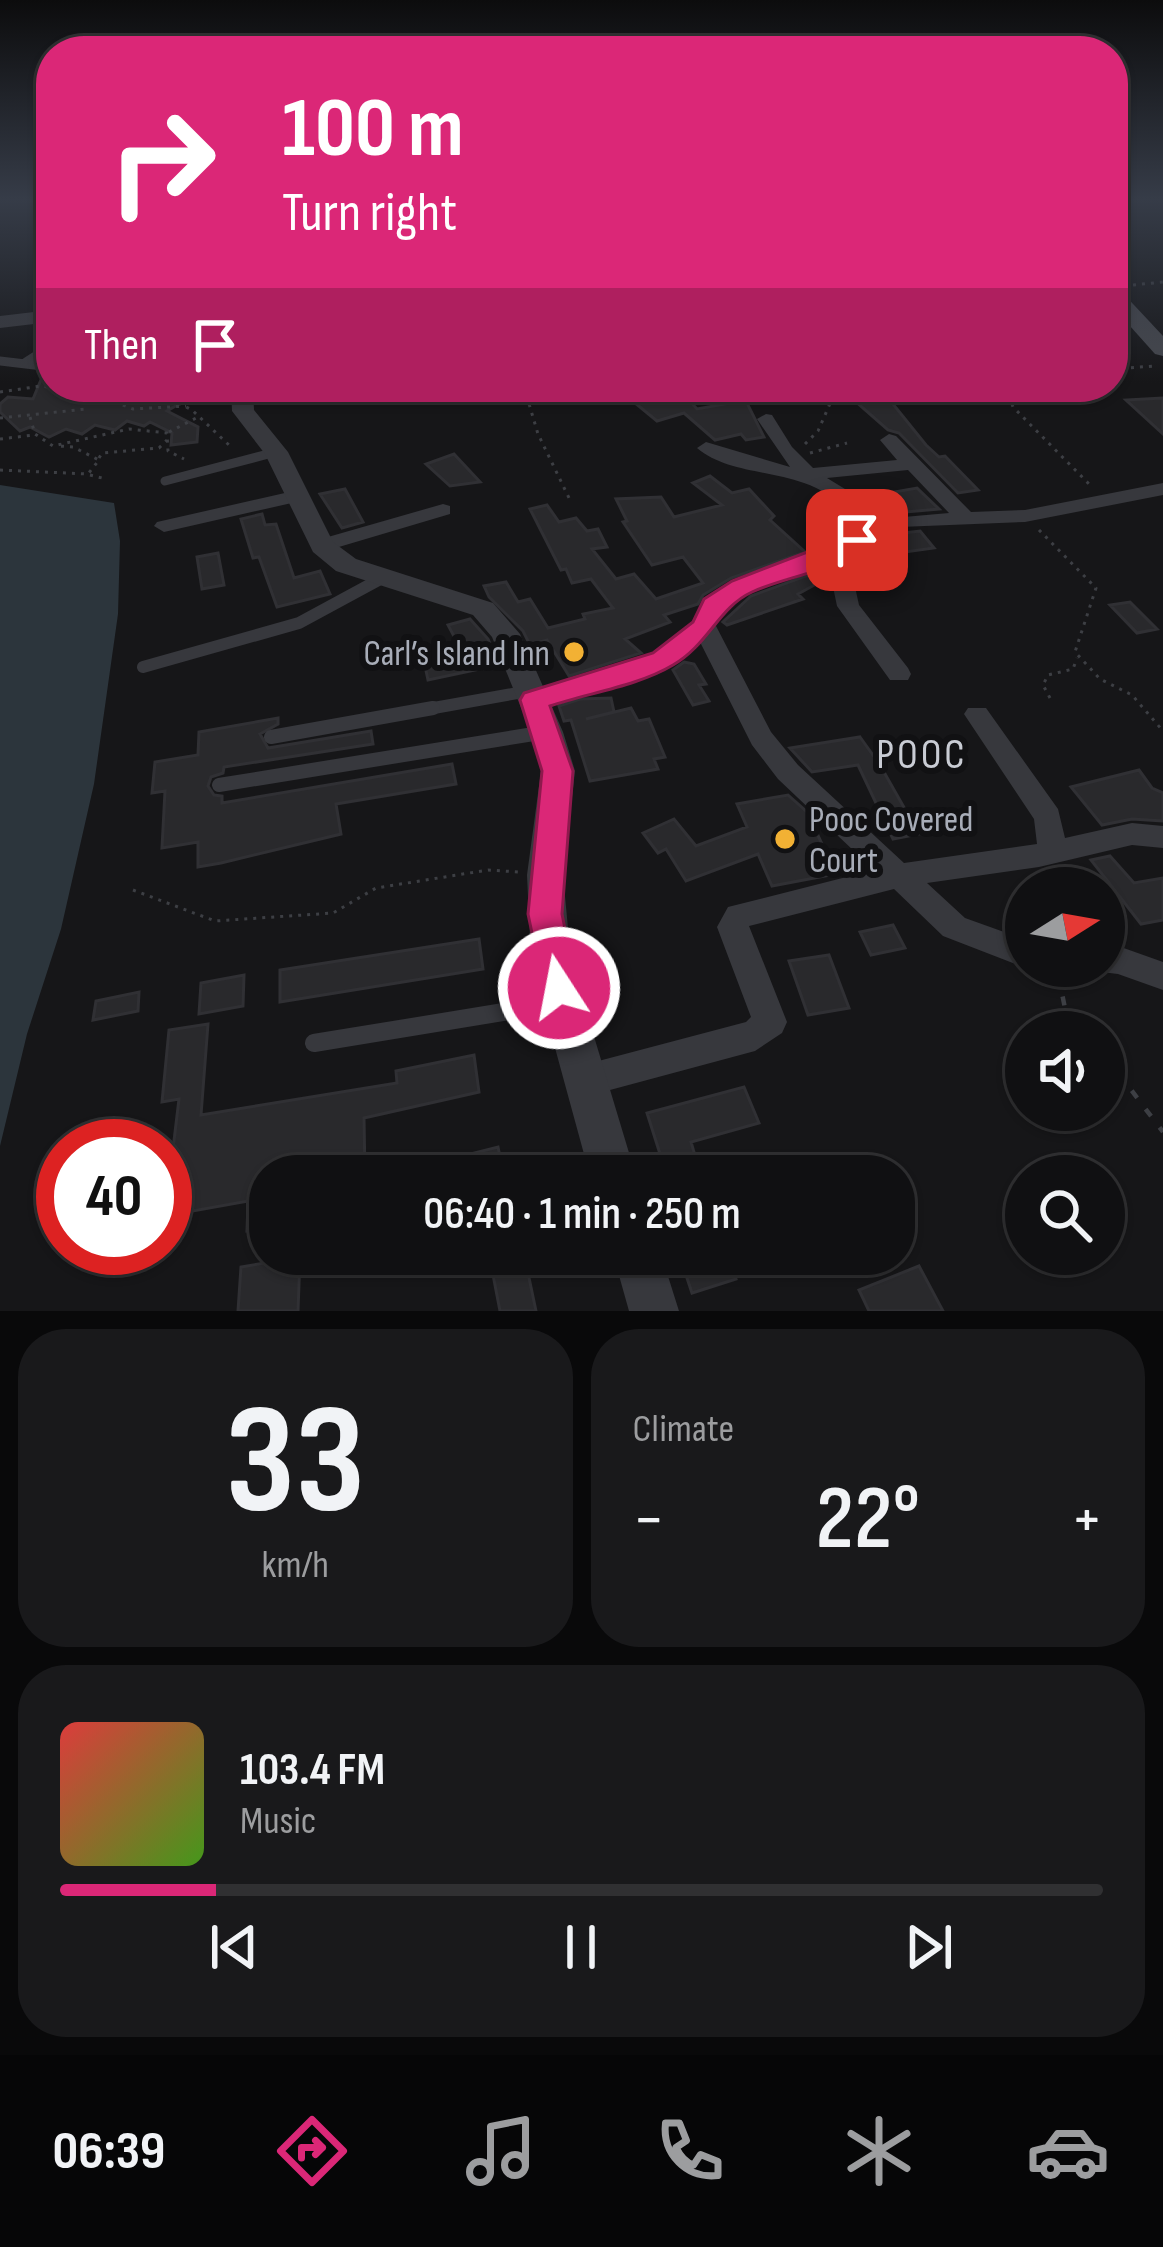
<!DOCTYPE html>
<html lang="en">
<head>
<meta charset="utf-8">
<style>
	:root { --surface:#101012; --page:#19191b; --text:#f1f3f6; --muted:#9c9d9f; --line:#303032; --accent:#db2777 }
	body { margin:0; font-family:"Sofia Sans Condensed",sans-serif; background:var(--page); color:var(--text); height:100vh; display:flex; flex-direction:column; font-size:45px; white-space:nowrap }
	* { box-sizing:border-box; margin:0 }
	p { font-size:39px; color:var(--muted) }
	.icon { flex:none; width:66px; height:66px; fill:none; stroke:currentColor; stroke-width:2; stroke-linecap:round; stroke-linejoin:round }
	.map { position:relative; height:1311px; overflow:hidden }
	.sheet { display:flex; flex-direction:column; gap:18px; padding:18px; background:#09090a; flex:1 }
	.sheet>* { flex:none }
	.guide { position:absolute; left:36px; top:36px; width:1092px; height:366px; border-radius:48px; box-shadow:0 3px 9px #0004,0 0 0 3px var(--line); background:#db2777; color:#fff; overflow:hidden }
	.needle { width:78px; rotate:79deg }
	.controls { position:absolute; left:1005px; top:867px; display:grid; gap:24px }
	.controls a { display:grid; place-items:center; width:120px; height:120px; border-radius:50%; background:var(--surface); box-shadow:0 3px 9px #0004,0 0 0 3px var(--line); font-size:60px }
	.speed { position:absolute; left:36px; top:1119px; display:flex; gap:24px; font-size:60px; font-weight:700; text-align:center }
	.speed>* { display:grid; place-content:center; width:156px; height:156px; border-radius:50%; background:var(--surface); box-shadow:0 3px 9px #0004,0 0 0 3px var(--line); line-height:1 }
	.speed .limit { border:18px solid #d22; background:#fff; color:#111 }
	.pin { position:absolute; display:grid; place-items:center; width:102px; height:102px; color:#fff; margin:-51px; border-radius:24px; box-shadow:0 6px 18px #0006 }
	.me { position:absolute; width:132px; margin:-66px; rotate:349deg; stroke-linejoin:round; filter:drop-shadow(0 0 9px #0008) }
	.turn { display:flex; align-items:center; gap:42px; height:252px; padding:0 48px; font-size:54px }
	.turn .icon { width:156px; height:156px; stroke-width:2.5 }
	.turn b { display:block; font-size:84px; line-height:102px }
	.then { display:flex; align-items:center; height:114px; padding:0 48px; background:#0003; gap:24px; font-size:45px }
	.big { font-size:90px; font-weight:600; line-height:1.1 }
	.sheet .card { flex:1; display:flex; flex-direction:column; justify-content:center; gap:18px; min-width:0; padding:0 42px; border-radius:48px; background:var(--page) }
	.sheet .dial { align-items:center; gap:0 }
	.dial b { font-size:156px; line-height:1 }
	.song { display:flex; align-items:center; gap:36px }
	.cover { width:144px; height:144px; border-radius:18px; background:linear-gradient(135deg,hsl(0 70% 55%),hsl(100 70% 35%)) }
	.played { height:12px; border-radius:6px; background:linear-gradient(90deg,var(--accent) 15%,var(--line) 15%) }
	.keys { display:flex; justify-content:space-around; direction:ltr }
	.heat { display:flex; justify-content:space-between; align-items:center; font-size:66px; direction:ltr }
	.sheet .tiles { flex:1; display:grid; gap:18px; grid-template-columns:1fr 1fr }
	.card:last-child { grid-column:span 2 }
	.trip { position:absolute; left:249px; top:1155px; width:666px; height:120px; border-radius:48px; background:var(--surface); box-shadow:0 3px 9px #0004,0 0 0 3px var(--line); font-weight:600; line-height:120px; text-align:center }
	.tab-bar { display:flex; height:192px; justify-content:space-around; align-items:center; background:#060607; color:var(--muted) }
	.tab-bar .icon { width:84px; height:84px }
	.tab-bar .active { color:var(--accent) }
	.tab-bar b { font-size:54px; color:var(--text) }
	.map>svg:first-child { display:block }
	.water { fill:#2c353c }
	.building { fill:#29292c; stroke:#303034; stroke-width:3 }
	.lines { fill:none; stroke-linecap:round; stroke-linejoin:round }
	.path-far1 { stroke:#3d3f44; stroke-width:3; stroke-dasharray:3 6; stroke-linecap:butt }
	.path { stroke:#3d3f44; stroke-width:4.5; stroke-dasharray:9 14; stroke-linecap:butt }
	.service-far3 { stroke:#37383d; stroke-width:9 }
	.service-far2 { stroke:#37383d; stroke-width:12 }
	.service-far1 { stroke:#37383d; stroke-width:14 }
	.service { stroke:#37383d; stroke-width:18 }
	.minor { fill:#37383d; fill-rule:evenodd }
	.tertiary { fill:#37383d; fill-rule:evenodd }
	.secondary { fill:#45474d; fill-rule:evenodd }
	.route { fill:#db2777; stroke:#8e194d; stroke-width:3 }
	.poi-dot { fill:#f2b134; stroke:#111113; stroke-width:4.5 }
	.labels { text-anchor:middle; stroke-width:12; stroke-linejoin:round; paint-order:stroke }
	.poi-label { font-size:36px; fill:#a8adb8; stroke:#111113; text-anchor:end }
	.quarter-label { font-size:42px; letter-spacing:3px; fill:#c9ccd4; stroke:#111113 }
</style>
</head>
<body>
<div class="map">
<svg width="1163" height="1311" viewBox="0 0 1163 1311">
	<rect width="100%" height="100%" fill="#161618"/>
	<path class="water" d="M0,485L114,503L120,541L118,614L94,784L61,929L27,1034L0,1146Z"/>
	<path class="building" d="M43,375L51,376V387H208L167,411L198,427L197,442L171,445L172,433L150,422L144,426L127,421L115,430L95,425L82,434L66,429L49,437L30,427L20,431L0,412V404L8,397L33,399Z
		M677,387L697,409L730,403L742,393L764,437L746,440L741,434L715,440L684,413L657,421L629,398Z
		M839,387H881L882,400L889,399L926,445L939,457L945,456L978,490L958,493L899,433L888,430Z
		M1163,398V434L1126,400Z
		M454,454L480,482L450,486L426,464Z
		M710,476L732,493L749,489L774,516L770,520L805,552L731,578L703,595L698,604L664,615L670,622L625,639L641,653L569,676L547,640L530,645L523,631L489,597L484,586L506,582L518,602L530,599L548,628L585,619L583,614L613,608L591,579L572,583L566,569L561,570L530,509L547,505L559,522L576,518L587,531L598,529L607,547L592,549L616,579L634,574L656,599L703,583L683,557L652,565L623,522L627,521L616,499L661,497L674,517L722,505L693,483Z
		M917,488L939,509L883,514L866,497Z
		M345,489L363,522L342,528L320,494Z
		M262,514L265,525L276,524L294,578L320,571L330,594L277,607L259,557L253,558L241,519Z
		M920,531L934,548L890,554L899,562L872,571L854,556L886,535Z
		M218,553L224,585L202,589L197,557Z
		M825,569L827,578L798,594L803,599L727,625L723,622L751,596Z
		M1130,602L1157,629L1137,633L1110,605Z
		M470,619L488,639L499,665L428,680L425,666L465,657L448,625Z
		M684,662L694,664L706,684L699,685L709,701L693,705L673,670Z
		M611,698L614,712L586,719L631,708L638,721L649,719L665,757L654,759L658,769L590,781L571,720L564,721L559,706L580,699Z
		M278,718V724L260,734L268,748L371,731L373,744L224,767L223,773L211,777L208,786L214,795L222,796V803L452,764L456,784L336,804L341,834L221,863L198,867V842L162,848L165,791L152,793L155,762L198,755L199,732Z
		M860,737L880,765L919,834L893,839L858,765L812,772L790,748Z
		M1139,770L1152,788L1163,793V821L1132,819L1102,825L1071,787Z
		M788,795L807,812L836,874L772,886L758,854L686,881L666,849L658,853L643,833L674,819L696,846L747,827L737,804Z
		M1110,856L1134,883L1163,878V920L1141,924L1091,860Z
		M893,925L905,948L871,955L860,932Z
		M479,939L483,969L280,1002V970Z
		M829,955L849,1008L808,1015L789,961Z
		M244,975L243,1006L199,1014L201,983Z
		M139,992L138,1011L93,1020L96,1001Z
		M208,1024L201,1115L397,1083L396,1071L474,1055L479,1092L364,1118L365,1176H270V1226L247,1231L248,1201L165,1216L179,1099L162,1102L169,1030Z
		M744,1087L759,1123L691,1142L701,1176H653L649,1160L661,1157L647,1113Z
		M498,1147L504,1176H478L474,1153Z
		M489,1254H524L536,1311H500Z
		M679,1254H728L736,1279L692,1293Z
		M300,1257L298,1311H238L241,1267Z
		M919,1266L943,1311H869L859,1290Z"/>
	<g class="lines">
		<path class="path-far1" d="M1133,285L1163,282
			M1113,369L1155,366
			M146,387L192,410L230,446
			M524,387L538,434L571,502
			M1006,387L1013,407L1092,487
			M0,392L41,386L95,394L133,409L186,406
			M30,417L35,434L53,446L129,429L167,433L168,451L184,459
			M0,418L86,409
			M169,432L198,417
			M0,439L34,435
			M805,444L818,431L832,399
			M810,453L847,443
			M99,458L102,453L159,448L167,440
			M0,470L88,474L99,460L73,447L59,446
			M90,475L102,478
			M1039,530L1096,588L1075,652L1100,679L1132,695L1163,731
			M1050,698L1043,685L1048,675L1073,669L1077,658
			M1073,869L1094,888
			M133,890L215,921L333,913L376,888L488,870L519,872
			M1104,897L1114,905V916
			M1056,966L1058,977"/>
		<path class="path" d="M1058,974L1067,1018L1082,1032
			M1104,1054L1163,1132"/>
		<path class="service-far3" d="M0,361L51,367
			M26,362L51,346
			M165,481L276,452"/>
		<path class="service-far2" d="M143,667L299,623L384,577
			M417,711L529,691"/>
		<path class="service-far1" d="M271,737L433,708
			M219,785L546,732"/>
		<path class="service" d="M314,1043L528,1008L552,992"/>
		<path class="minor" d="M766,414L772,415L792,447L813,468L897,460L880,440L889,434L896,436L971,512L1025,510L1163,483V495L1025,522L900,527L884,531L848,555L859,605L908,668L911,674L908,680H890L837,606L828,563C790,577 732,586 716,626L771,732L798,765L904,863L1037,844L1034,819L964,714L968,708H986L1058,809L1065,838L1132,823L1163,826V848L1132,845L1039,867L927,883L965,918L1026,940V966H1031L1026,968L943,936L894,889L749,926L787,1022L782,1033L755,1051L584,1097L572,1092L567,1080L572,1068L746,1022L751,1017L717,927L728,907L874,870L778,779L752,745L700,642L672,666L534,709L521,700L525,694L654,654L694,622L705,599L733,582L829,548L864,526C847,507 828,491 804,483C769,470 725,472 697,448L706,442L790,467L757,419ZM908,470L949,513L881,519L863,500L827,478Z
			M298,490L305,492V500L164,532L154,526L157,522Z
			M443,504L450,506V514L322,552L311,546L314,541Z
			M1118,946L1163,962V990L1118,974L1093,971L1091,966H1104V947Z"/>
		<path class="tertiary" d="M51,310V322L0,328V316Z
			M231,387H253L254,410L288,452L333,542L356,559L493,603L520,634L563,732L575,771L563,875L571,960L636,1176H590L531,960L527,875L541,771L531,732L492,637L473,615L336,571L313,552L265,454L232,411Z
			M613,1254H661L679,1311H629Z"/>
		<path class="secondary" d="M1113,288L1120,290L1163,336V356L1155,354L1113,307Z"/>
	</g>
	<linearGradient id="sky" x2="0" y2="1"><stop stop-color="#0c0c0d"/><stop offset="0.52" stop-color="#363c48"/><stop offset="1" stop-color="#363c48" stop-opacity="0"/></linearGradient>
	<rect width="1163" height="383" fill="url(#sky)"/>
	<path class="route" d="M857,533L869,540C841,571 789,575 752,592C719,607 708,645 673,665C638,686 588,693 550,706L573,771L562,914L577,988L572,1000L559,1005L546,1000L528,914L542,771L520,700L524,693L653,653L693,622L704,599L732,581Z"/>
	<g class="poi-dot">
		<circle cx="574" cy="652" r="12"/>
		<circle cx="785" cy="839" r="12"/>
	</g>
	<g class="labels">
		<g class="poi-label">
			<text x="550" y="665">Carl’s Island Inn</text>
			<text x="809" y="831" text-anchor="start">Pooc Covered<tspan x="809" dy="41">Court</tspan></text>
		</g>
		<g class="quarter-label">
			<text x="922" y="768">POOC</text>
		</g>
	</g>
</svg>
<div class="controls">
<a><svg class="needle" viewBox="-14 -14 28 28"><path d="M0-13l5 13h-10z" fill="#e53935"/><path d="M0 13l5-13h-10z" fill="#9c9d9f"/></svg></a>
<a><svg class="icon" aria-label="sound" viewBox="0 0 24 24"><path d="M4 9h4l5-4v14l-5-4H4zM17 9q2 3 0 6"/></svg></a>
<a><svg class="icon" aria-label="search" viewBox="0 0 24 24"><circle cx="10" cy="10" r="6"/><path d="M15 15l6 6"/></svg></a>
</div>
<div class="speed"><div class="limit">40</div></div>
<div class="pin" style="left:857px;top:540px;background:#d93025"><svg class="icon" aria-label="arrive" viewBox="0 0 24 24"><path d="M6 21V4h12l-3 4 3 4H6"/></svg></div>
<svg class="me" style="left:559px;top:988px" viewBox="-20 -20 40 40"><circle r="17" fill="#db2777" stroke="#fff" stroke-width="3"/><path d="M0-11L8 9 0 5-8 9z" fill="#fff"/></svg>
<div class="trip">06:40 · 1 min · 250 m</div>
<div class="guide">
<div class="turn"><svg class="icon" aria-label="right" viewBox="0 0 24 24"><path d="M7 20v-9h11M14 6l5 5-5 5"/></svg><div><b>100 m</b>Turn right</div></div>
<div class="then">Then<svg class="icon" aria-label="arrive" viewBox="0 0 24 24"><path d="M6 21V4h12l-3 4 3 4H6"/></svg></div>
</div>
</div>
<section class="sheet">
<div class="tiles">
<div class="card dial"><b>33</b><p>km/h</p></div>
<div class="card"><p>Climate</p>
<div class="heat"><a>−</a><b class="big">22°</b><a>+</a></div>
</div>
<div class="card">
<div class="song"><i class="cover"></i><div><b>103.4 FM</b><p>Music</p></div></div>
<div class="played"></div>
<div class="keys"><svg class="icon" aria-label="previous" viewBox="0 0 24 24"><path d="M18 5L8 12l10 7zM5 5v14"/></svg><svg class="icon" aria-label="pause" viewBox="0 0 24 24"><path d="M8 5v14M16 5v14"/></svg><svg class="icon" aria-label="next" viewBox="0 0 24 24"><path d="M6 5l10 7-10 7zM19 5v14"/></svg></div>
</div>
</div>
</section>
<nav class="tab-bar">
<b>06:39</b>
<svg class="icon active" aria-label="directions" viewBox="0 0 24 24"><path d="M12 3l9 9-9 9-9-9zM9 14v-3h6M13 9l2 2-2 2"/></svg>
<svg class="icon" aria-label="music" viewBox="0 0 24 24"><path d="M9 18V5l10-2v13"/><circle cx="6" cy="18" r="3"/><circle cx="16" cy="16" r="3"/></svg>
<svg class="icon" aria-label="phone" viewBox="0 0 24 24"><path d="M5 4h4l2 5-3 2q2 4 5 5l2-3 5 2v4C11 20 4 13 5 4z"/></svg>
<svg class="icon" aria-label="climate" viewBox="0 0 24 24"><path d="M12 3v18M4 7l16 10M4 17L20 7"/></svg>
<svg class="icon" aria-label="car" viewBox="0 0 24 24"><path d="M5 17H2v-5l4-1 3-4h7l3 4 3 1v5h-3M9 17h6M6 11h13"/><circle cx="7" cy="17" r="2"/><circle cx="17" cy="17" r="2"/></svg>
</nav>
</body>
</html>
